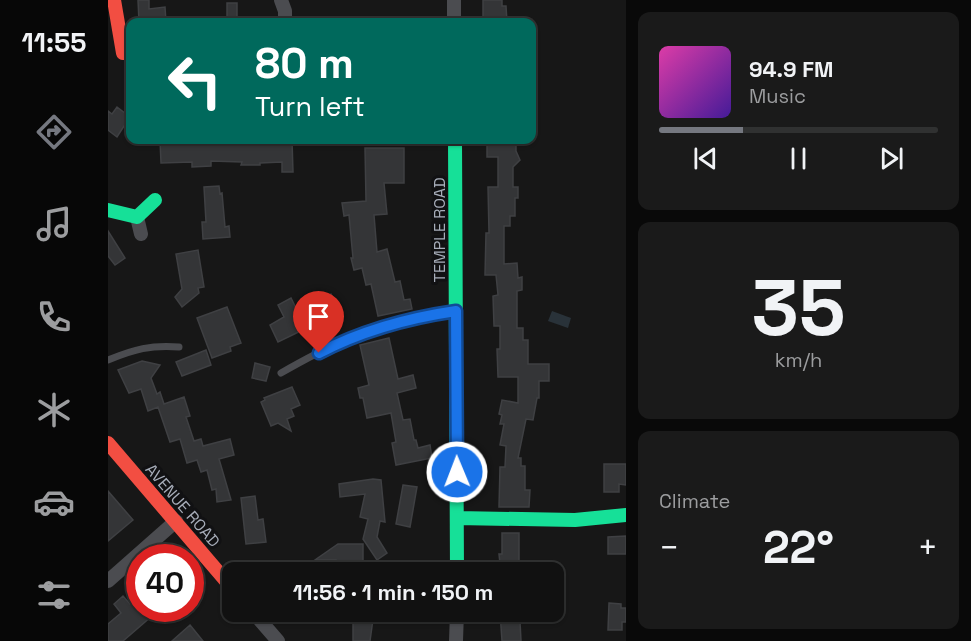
<!DOCTYPE html>
<html lang="en">
<head>
<meta charset="utf-8">
<style>
	:root { --surface:#111; --page:#1a1a1a; --text:#f1f3f6; --muted:#9c9d9f; --line:#303131; --accent:#757880 }
	body { margin:0; font-family:"Space Grotesk",sans-serif; background:var(--page); color:var(--text); height:100vh; display:flex; flex-direction:column; font-size:22px; white-space:nowrap }
	* { box-sizing:border-box; margin:0 }
	p { font-size:20px; color:var(--muted) }
	.icon { flex:none; width:33px; height:33px; fill:none; stroke:currentColor; stroke-width:2; stroke-linecap:round; stroke-linejoin:round }
	.map { position:relative; flex:1; overflow:hidden }
	.panel { display:flex; flex-direction:column; gap:12px; padding:12px; background:#090909; width:345px }
	.panel>* { flex:none }
	.hud { position:absolute; left:18px; top:18px; width:410px; height:126px; border-radius:12px; box-shadow:0 2px 4px #0004,0 0 0 2px var(--line); background:#00695c; color:#fff; overflow:hidden }
	.speed { position:absolute; left:18px; top:544px; display:flex; gap:12px; font-size:30px; font-weight:700; text-align:center }
	.speed>* { display:grid; place-content:center; width:78px; height:78px; border-radius:50%; background:var(--surface); box-shadow:0 2px 4px #0004,0 0 0 2px var(--line); line-height:1 }
	.speed .limit { border:9px solid #d22; background:#fff; color:#111 }
	.pin { position:absolute; display:grid; place-items:center; width:51px; height:51px; color:#fff; margin:-62px -26px; border-radius:50% 50% 50% 0; rotate:-45deg; box-shadow:0 0 6px #0007 }
	.pin .icon { rotate:45deg }
	.me { position:absolute; width:66px; margin:-33px; rotate:359deg; stroke-linejoin:round; filter:drop-shadow(0 0 4px #0008) }
	.turn { display:flex; align-items:center; gap:21px; height:126px; padding:0 30px; font-size:27px }
	.turn .icon { width:78px; height:78px; stroke-width:2.5 }
	.turn b { display:block; font-size:42px; line-height:51px }
	.big { font-size:45px; font-weight:700; line-height:1.1 }
	.panel .card { flex:1; display:flex; flex-direction:column; justify-content:center; gap:9px; min-width:0; padding:0 21px; border-radius:12px; background:var(--page) }
	.panel .dial { align-items:center; gap:0 }
	.dial b { font-size:78px; line-height:1 }
	.song { display:flex; align-items:center; gap:18px }
	.cover { width:72px; height:72px; border-radius:9px; background:linear-gradient(135deg,hsl(320 70% 55%),hsl(260 70% 35%)) }
	.played { height:6px; border-radius:3px; background:linear-gradient(90deg,var(--accent) 30%,var(--line) 30%) }
	.keys { display:flex; justify-content:space-around; direction:ltr }
	.heat { display:flex; justify-content:space-between; align-items:center; font-size:33px; direction:ltr }
	.trip { position:absolute; left:114px; top:562px; width:342px; height:60px; border-radius:12px; background:var(--surface); box-shadow:0 2px 4px #0004,0 0 0 2px var(--line); font-weight:700; line-height:60px; text-align:center }
	main { display:flex; flex:1; min-height:0 }
	.tabs { display:flex; flex-direction:column; width:108px; justify-content:space-around; align-items:center; background:#070707; color:var(--muted) }
	.tabs .icon { width:42px; height:42px }
	.tabs .active { color:var(--accent) }
	.tabs b { font-size:27px; color:var(--text) }
	.map>svg:first-child { display:block }
	.water { fill:#293239 }
	.building { fill:#343537; stroke:#3f4043; stroke-width:1.5 }
	.lines { fill:none; stroke-linecap:round; stroke-linejoin:round }
	.lane { stroke:#4b4c50; stroke-width:7 }
	.street { stroke:#4b4c50; stroke-width:14 }
	.fast { stroke:#16e098; stroke-width:14 }
	.jam { stroke:#f24e42; stroke-width:14 }
	.route-casing { stroke:#114b97; stroke-width:15 }
	.route { stroke:#1a73e8; stroke-width:10 }
	.labels { text-anchor:middle; stroke-width:6; stroke-linejoin:round; paint-order:stroke }
	.street-label { font-size:16px; fill:#a7adb9; stroke:#111113 }
</style>
</head>
<body>
<main>
<nav class="tabs">
<b>11:55</b>
<svg class="icon active" aria-label="directions" viewBox="0 0 24 24"><path d="M12 3l9 9-9 9-9-9zM9 14v-3h6M13 9l2 2-2 2"/></svg>
<svg class="icon" aria-label="music" viewBox="0 0 24 24"><path d="M9 18V5l10-2v13"/><circle cx="6" cy="18" r="3"/><circle cx="16" cy="16" r="3"/></svg>
<svg class="icon" aria-label="phone" viewBox="0 0 24 24"><path d="M5 4h4l2 5-3 2q2 4 5 5l2-3 5 2v4C11 20 4 13 5 4z"/></svg>
<svg class="icon" aria-label="climate" viewBox="0 0 24 24"><path d="M12 3v18M4 7l16 10M4 17L20 7"/></svg>
<svg class="icon" aria-label="car" viewBox="0 0 24 24"><path d="M5 17H2v-5l4-1 3-4h7l3 4 3 1v5h-3M9 17h6M6 11h13"/><circle cx="7" cy="17" r="2"/><circle cx="17" cy="17" r="2"/></svg>
<svg class="icon" aria-label="filters" viewBox="0 0 24 24"><path d="M4 7h16M4 17h16"/><circle cx="9" cy="7" r="2"/><circle cx="15" cy="17" r="2"/></svg>
</nav>
<div class="map">
<svg width="518" height="641" viewBox="0 0 518 641">
	<rect width="100%" height="100%" fill="#171717"/>
	<path class="water" d="M444,311L463,318L460,328L440,321Z"/>
	<path class="building" d="M30,0H41V9L57,7L58,22H31Z
		M375,0H394V6H398L399,22H375Z
		M119,3H129V22H119Z
		M9,107L22,117L9,137L0,130V111L4,114Z
		M52,140H82V142H101V140L159,142V140H184L185,172H174V162L152,163V165H133L134,162L103,161V166L84,167V162L53,163Z
		M379,140H408V151L412,160L405,167V187H410V198H407V216H402V226H396V264L409,263L410,278L414,277V290L409,291V328H415V340H420V364H441V381H431V398H429L425,420L418,419L410,458H413V466H417V490H422L421,507H391L392,467H397L398,446L392,445L396,424H392L394,415L391,414L394,400L410,403V377H390L389,349H392V326H386L385,296L390,295L388,275H377L378,233H381L380,187H390V157H379Z
		M257,148H296V183H276L279,214L266,215L269,252L279,249L287,282L292,281L296,300L302,299L304,309L270,316L263,284L258,285L254,268L246,270L243,258H245L241,215L236,216L234,203L258,201Z
		M111,186L112,194L114,193L117,227L121,226L122,237L95,239L94,222H98L96,187Z
		M0,231L17,258L7,265L0,256Z
		M90,250L96,287L90,288L91,293L74,307L67,297L74,289L68,254Z
		M223,294L232,312L170,342L162,325L176,317L170,305L183,298L189,310Z
		M119,307L133,343L122,347L123,351L104,358L89,318Z
		M281,338L290,379L305,375L308,388L289,393L295,420L302,419L306,440H308L310,448L322,445L324,458L288,465L284,443L288,442L283,413L259,418L255,398H252L250,388L261,385L252,345Z
		M98,350L103,365L74,376L68,362Z
		M34,361L52,365L43,378L49,394L52,392L56,404L76,397L82,416L78,417L86,441L93,439L95,446L122,439L126,455L111,459L123,500L109,502L108,489L104,490L99,470L93,472L89,460L79,463L72,439L62,442L50,407L40,411L33,389L21,393L10,370Z
		M147,363L162,367L158,381L144,378Z
		M184,387L192,405L183,409L186,416L179,419L183,431L170,423L163,426L153,402L157,400L156,398Z
		M496,464H518V485L511,484V492H496Z
		M265,479L273,480L277,522L272,521L269,537L279,553L269,560L255,539L260,519L252,517L257,494L232,497L231,484Z
		M295,485L309,487L302,527L288,524Z
		M0,491L25,520L0,541Z
		M147,496L150,520L155,519L158,542L138,544L133,498Z
		M394,533H411V573H393L391,554H394Z
		M518,536V554H500V537Z
		M230,544H255V573H228V560H207Z
		M32,595V609H52L15,641H0V624L13,613L6,604L15,596L22,604Z
		M501,603L513,604V608H518V622H514V630H500Z
		M245,612H266L262,641H245Z
		M392,612H413L408,617L412,621L413,641H394Z
		M82,625L95,641H64Z"/>
	<g class="lines">
		<path class="lane" d="M0,360C27,349 42,345 71,347
			M173,373C194,361 216,349 239,339C272,323 311,317 347,311"/>
		<path class="street" d="M173,0L177,11V22
			M346,0V22
			M29,217L33,234
			M0,581L68,521
			M145,612L170,641
			M348,641L349,612"/>
		<path class="fast" d="M347,140L349,573
			M0,210L29,217L47,200
			M349,518L467,520L518,515"/>
		<path class="jam" d="M6,0L15,53
			M0,443L124,588"/>
	</g>
	<g class="lines">
		<defs>
			<path id="route" d="M211,353C255,330 300,318 348,311L349,472"/>
		</defs>
		<use href="#route" class="route-casing"/>
		<use href="#route" class="route"/>
	</g>
	<g class="labels">
		<g class="street-label">
			<text transform="translate(331 230) rotate(-90)" y="6">TEMPLE ROAD</text>
			<text transform="translate(75 505) rotate(49)" y="6">AVENUE ROAD</text>
		</g>
	</g>
</svg>
<div class="speed"><div class="limit">40</div></div>
<div class="pin" style="left:211px;top:353px;background:#d93025"><svg class="icon" aria-label="arrive" viewBox="0 0 24 24"><path d="M6 21V4h12l-3 4 3 4H6"/></svg></div>
<svg class="me" style="left:349px;top:472px" viewBox="-20 -20 40 40"><circle r="17" fill="#1a73e8" stroke="#fff" stroke-width="3"/><path d="M0-11L8 9 0 5-8 9z" fill="#fff"/></svg>
<div class="trip">11:56 · 1 min · 150 m</div>
<div class="hud">
<div class="turn"><svg class="icon" aria-label="left" viewBox="0 0 24 24"><path d="M17 20v-9H6M10 6l-5 5 5 5"/></svg><div><b>80 m</b>Turn left</div></div>
</div>
</div>
<section class="panel">
<div class="card">
<div class="song"><i class="cover"></i><div><b>94.9 FM</b><p>Music</p></div></div>
<div class="played"></div>
<div class="keys"><svg class="icon" aria-label="previous" viewBox="0 0 24 24"><path d="M18 5L8 12l10 7zM5 5v14"/></svg><svg class="icon" aria-label="pause" viewBox="0 0 24 24"><path d="M8 5v14M16 5v14"/></svg><svg class="icon" aria-label="next" viewBox="0 0 24 24"><path d="M6 5l10 7-10 7zM19 5v14"/></svg></div>
</div>
<div class="card dial"><b>35</b><p>km/h</p></div>
<div class="card"><p>Climate</p>
<div class="heat"><a>−</a><b class="big">22°</b><a>+</a></div>
</div>
</section>
</main>
</body>
</html>
